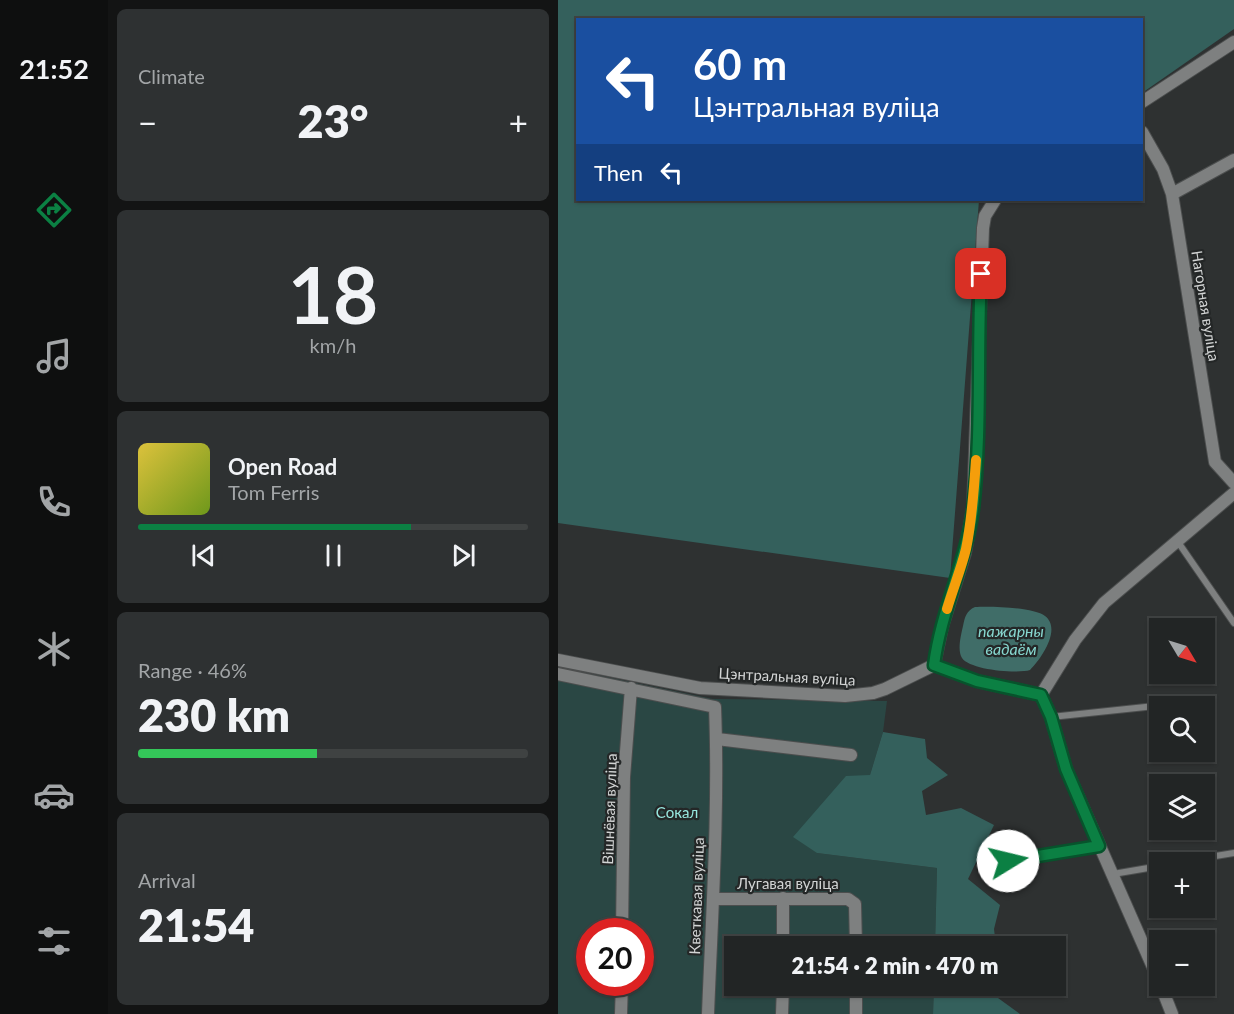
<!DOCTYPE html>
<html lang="en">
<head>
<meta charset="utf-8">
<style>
	:root { --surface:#222525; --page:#2e3132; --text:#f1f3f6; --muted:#a2a5a7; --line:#3f4242; --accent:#0b8043 }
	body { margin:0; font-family:Lato,sans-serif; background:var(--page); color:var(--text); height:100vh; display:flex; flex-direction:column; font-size:22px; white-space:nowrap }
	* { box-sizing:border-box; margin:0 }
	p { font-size:20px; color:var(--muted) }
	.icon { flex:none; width:33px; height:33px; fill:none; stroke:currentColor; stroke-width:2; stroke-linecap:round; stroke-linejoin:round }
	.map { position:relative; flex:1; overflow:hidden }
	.drawer { display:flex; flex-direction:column; gap:9px; padding:9px; background:#131414; width:450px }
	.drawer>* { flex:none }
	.hud { position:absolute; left:18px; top:18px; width:567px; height:183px; border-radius:0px; box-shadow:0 2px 4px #0004,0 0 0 2px var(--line); background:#1a4fa0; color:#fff; overflow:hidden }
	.needle { width:39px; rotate:128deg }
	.buttons { position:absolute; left:591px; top:618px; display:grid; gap:12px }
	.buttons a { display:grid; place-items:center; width:66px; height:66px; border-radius:0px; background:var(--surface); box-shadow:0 2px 4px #0004,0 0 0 2px var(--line); font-size:30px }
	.speed { position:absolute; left:18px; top:918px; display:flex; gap:12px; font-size:30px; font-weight:700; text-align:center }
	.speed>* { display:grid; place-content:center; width:78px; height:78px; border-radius:50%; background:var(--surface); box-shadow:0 2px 4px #0004,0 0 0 2px var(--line); line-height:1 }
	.speed .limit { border:9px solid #d22; background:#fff; color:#111 }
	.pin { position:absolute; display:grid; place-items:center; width:51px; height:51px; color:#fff; margin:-26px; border-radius:12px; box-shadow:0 3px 9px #0006 }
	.me { position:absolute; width:66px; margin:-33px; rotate:81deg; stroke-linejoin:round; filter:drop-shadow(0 0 4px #0008) }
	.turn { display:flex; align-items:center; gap:21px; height:126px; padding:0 18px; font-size:27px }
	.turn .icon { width:78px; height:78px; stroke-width:2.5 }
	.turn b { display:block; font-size:42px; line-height:51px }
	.then { display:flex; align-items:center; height:57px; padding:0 18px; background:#0003; gap:12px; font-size:22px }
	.big { font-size:45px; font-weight:800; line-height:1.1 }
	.drawer .widget { flex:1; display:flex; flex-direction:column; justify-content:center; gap:9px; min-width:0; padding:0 21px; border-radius:9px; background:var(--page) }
	.drawer .dial { align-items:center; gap:0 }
	.dial b { font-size:78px; line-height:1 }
	.song { display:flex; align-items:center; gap:18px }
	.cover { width:72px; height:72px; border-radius:9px; background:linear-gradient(135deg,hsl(50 70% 55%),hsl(80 70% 35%)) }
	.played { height:6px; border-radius:3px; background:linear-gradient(90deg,var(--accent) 70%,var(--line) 70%) }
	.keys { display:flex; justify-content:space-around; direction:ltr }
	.heat { display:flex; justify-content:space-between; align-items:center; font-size:33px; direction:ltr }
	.charge { height:9px; border-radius:4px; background:linear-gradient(90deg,#34c759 46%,var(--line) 0) }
	.trip { position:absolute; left:166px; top:936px; width:342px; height:60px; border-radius:0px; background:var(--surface); box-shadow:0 2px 4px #0004,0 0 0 2px var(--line); font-weight:800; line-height:60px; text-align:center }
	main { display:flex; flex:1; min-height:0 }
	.tab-bar { display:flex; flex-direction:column; width:108px; justify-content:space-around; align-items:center; background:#0e0f0f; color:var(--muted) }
	.tab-bar .icon { width:42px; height:42px }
	.tab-bar .on { color:var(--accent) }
	.tab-bar b { font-size:27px; color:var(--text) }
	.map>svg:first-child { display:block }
	.green { fill:#2a4744; fill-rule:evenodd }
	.forest { fill:#34605c }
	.water { fill:#406d68 }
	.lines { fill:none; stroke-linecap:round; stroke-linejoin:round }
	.lane-casing { stroke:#4c4e4e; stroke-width:8 }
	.street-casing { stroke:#4c4e4e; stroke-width:14 }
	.lane { stroke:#7e8080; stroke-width:6 }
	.street { stroke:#7e8080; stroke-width:12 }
	.route-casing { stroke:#07532c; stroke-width:15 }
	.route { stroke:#0b8043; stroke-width:10 }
	.slow { stroke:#f59e0b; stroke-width:10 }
	.labels { text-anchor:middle; stroke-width:4.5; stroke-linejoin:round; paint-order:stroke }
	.street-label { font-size:15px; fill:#d2d4d4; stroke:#242727 }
	.park-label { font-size:15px; fill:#97e7df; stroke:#242727 }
	.water-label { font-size:16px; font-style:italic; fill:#87d7cf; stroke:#242727 }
</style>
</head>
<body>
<main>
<nav class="tab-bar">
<b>21:52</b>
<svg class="icon on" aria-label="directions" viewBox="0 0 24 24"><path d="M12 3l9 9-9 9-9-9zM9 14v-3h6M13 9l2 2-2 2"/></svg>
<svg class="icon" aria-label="music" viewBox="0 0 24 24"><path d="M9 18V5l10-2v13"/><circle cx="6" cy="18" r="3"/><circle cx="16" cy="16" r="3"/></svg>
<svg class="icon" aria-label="phone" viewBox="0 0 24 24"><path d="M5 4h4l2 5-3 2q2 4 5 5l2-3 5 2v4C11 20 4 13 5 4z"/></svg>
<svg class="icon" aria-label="climate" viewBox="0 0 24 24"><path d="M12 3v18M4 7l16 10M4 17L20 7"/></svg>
<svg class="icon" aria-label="car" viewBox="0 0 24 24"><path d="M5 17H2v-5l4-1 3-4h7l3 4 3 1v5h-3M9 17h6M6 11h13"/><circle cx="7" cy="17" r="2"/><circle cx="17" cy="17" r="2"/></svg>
<svg class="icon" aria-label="filters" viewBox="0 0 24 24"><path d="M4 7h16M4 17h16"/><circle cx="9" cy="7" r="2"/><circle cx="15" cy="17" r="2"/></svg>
</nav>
<section class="drawer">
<div class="widget"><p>Climate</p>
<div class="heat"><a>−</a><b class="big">23°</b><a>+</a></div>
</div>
<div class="widget dial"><b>18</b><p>km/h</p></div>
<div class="widget">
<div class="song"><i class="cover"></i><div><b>Open Road</b><p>Tom Ferris</p></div></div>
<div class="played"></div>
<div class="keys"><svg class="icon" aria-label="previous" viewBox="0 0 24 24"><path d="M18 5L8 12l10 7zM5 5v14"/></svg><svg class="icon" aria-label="pause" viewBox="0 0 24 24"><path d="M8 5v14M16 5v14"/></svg><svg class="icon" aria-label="next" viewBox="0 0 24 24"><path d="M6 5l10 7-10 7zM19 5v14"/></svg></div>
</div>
<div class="widget"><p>Range · 46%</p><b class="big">230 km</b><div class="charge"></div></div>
<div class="widget"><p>Arrival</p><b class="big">21:54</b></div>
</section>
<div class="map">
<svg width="676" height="1014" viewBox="0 0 676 1014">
	<rect width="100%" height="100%" fill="#2e3131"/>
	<path class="green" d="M0,667L155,699L329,701L325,732L312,775L259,853L379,868L377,946H177V986H376L375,1014H0ZM32,932H82V982H32Z"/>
	<path class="forest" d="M0,0H676V29L584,93V20H20V200H421L392,578L0,523Z
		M325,732L367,739L369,758L390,775L364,791L368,815L403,808L436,825L410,879L442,905L436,929L438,946H377L379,868L259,853L235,837L288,776L312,775Z
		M376,986H440V998L462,1014H375Z"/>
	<path class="water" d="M417,607C431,606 476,607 487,616C504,629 483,659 472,670C459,674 412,670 404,658C399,650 403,635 405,626C407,617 408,611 417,607Z"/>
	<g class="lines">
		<defs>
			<path id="lane" d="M620,542L676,623
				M493,717L616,704
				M450,861L541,846
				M621,862L676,853
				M555,874L602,866"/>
			<path id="street" d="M584,102L676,42
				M584,132L605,169L614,194L657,462L676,483
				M614,194L676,160
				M0,660L142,688L287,696L315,693L327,689L376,665L419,681L483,695L517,640L546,603L676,493
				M376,665L384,627L407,553L415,508L425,228L427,216L437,200
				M0,674L157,707C161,809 154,912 150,1014
				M483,695L493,717L508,769L602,983
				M159,739L293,755
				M155,899H290L297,904L298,946
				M64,932L66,777L73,688
				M225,946V898
				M603,986L614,1014
				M63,1014L64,982
				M224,1014L225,986
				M298,1014V986"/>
		</defs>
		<use href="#lane" class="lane-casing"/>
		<use href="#street" class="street-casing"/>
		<use href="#lane" class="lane"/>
		<use href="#street" class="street"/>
	</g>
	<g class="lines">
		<defs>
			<path id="route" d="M423,274C419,352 424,431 415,509C408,562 383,611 376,665L419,681L483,695L493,717L508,769L541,846L450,861"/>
		</defs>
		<use href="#route" class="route-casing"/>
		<use href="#route" class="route"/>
		<path class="slow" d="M389,609C395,589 403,569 408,549C414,520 416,490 418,460"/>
	</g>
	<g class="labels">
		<g class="street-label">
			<text transform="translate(647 306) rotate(81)" y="5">Нагорная вуліца</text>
			<text transform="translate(229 677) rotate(3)" y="5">Цэнтральная вуліца</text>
			<text transform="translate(52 809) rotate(-88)" y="5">Вішнёвая вуліца</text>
			<text x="230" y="889">Лугавая вуліца</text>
			<text transform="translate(139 896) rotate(-88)" y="5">Кветкавая вуліца</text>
		</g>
		<g class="park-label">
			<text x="119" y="818">Сокал</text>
		</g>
		<g class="water-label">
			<text x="453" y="637">пажарны<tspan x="453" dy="18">вадаём</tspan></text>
		</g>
	</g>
</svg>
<div class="buttons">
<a><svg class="needle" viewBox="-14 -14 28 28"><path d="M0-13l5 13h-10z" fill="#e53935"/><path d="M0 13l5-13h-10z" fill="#a2a5a7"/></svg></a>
<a><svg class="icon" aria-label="search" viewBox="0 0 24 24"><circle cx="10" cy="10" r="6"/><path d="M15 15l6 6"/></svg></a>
<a><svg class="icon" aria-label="layers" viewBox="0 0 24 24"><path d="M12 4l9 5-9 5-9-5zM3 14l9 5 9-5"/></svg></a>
<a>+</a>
<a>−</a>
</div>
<div class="speed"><div class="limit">20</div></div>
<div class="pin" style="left:423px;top:274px;background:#d93025"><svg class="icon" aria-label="arrive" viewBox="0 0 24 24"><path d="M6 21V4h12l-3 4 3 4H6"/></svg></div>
<svg class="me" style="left:450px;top:861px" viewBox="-20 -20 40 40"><circle r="19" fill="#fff"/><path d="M0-13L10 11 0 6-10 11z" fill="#0b8043"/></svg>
<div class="trip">21:54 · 2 min · 470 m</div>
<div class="hud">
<div class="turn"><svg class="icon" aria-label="left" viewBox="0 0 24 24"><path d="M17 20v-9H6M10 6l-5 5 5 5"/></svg><div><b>60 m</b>Цэнтральная вуліца</div></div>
<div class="then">Then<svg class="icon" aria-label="left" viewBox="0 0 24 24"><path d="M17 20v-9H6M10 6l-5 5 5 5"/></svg></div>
</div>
</div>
</main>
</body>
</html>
